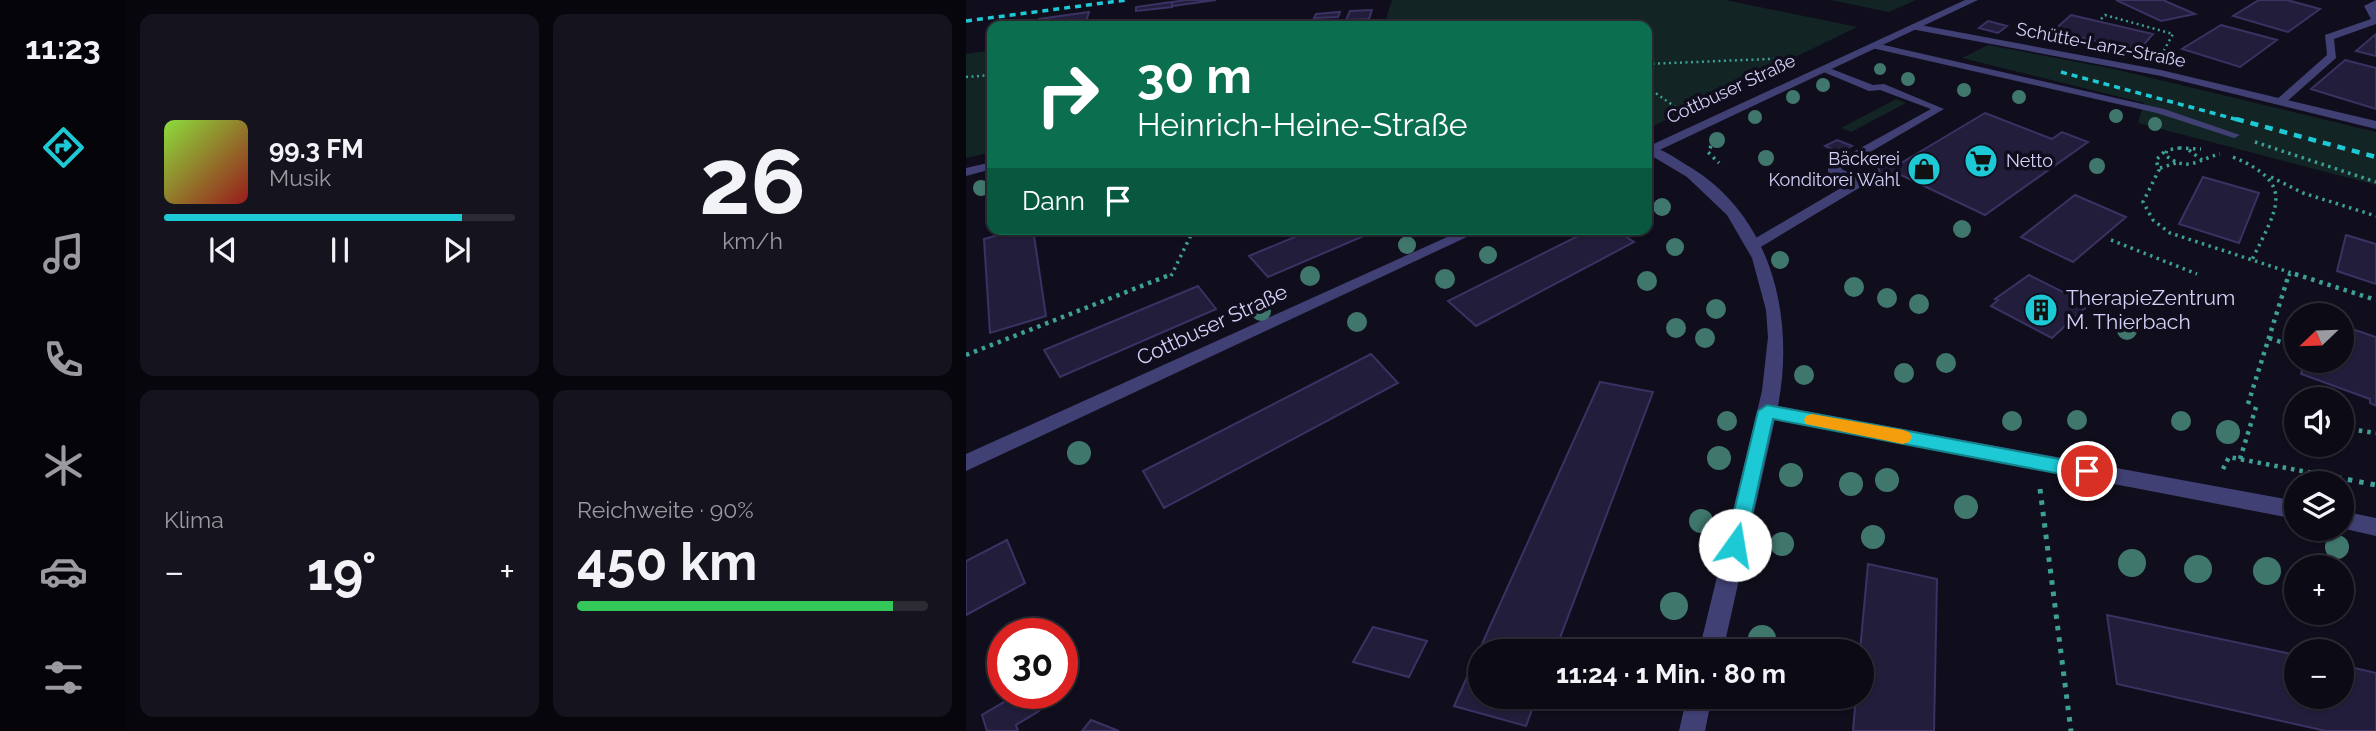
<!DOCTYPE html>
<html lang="de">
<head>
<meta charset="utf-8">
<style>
	:root { --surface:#0c0a15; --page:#15131e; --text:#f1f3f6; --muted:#9a9aa0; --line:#2c2b34; --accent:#1ec9d6 }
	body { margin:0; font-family:Raleway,sans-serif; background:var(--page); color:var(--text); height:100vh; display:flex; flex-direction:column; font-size:26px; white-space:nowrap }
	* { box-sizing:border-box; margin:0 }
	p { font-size:23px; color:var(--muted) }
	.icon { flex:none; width:38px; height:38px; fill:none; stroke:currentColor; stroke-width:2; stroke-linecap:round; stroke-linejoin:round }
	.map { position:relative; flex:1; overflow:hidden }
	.panel { display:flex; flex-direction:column; gap:14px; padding:14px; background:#07060c; width:840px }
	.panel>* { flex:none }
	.banner { position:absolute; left:21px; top:21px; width:665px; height:214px; border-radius:14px; box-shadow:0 2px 5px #0004,0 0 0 2px var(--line); background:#0b6e4f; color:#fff; overflow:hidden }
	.needle { width:46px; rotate:247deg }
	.tools { position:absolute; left:1318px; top:303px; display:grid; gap:14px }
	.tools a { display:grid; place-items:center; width:70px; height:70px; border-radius:50%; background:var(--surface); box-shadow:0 2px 5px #0004,0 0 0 2px var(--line); font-size:35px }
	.speed { position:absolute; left:21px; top:618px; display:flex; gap:14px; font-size:35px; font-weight:700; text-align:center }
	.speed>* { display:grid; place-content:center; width:91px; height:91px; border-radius:50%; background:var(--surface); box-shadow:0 2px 5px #0004,0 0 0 2px var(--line); line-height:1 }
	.speed .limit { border:10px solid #d22; background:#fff; color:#111 }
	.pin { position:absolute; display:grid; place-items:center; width:60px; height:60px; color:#fff; margin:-30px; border:4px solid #fff; border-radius:50%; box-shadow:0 2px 7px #0007 }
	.me { position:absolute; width:77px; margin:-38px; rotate:13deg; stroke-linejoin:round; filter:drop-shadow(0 0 5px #0008) }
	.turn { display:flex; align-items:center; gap:24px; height:147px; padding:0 35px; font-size:32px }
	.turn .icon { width:91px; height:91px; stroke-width:2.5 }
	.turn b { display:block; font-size:49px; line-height:60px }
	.then { display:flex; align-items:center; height:66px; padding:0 35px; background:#0003; gap:14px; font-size:26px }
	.big { font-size:52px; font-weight:700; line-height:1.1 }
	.panel .widget { flex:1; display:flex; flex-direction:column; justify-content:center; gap:10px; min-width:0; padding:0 24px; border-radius:14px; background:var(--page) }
	.panel .dial { align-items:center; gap:0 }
	.dial b { font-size:91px; line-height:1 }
	.song { display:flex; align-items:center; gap:21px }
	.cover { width:84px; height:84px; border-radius:10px; background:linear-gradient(135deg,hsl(90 70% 55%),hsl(0 70% 35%)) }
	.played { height:7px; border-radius:4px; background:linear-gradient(90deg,var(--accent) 85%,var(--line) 85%) }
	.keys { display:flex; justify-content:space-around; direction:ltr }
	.heat { display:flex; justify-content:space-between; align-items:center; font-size:38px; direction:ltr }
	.charge { height:10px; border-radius:5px; background:linear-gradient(90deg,#34c759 90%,var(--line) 0) }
	.panel .tiles { flex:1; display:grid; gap:14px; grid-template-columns:repeat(2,1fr) }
	.trip { position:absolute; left:502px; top:639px; width:406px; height:70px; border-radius:35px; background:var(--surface); box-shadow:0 2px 5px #0004,0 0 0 2px var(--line); font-weight:700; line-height:70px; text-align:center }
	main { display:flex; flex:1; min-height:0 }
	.dock { display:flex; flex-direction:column; width:126px; justify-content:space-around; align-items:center; background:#050408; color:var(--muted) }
	.dock .icon { width:49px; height:49px }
	.dock .current { color:var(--accent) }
	.dock b { font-size:32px; color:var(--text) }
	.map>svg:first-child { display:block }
	.green { fill:#122524 }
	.building { fill:#221d3a; stroke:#3a3263; stroke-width:2 }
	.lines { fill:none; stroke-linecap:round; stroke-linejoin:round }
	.path-far3 { stroke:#3d9f96; stroke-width:2.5; stroke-dasharray:2 3.5; stroke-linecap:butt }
	.path-far2 { stroke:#3d9f96; stroke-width:3.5; stroke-dasharray:2.5 4.5; stroke-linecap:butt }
	.path-far1 { stroke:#3d9f96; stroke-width:4.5; stroke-dasharray:3.5 5; stroke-linecap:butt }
	.path { stroke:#3d9f96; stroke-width:5; stroke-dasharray:4.5 7; stroke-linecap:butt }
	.service { fill:#404075; fill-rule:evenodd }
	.pedestrian { fill:#404075; fill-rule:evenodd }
	.minor { fill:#404075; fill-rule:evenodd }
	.tertiary { fill:#404075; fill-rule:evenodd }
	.rail-far1 { stroke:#1ec9d6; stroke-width:3.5; stroke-dasharray:6 5; stroke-linecap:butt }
	.rail { stroke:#1ec9d6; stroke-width:4.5; stroke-dasharray:8 7; stroke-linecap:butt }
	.tree { fill:#40776d }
	.route { fill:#1ec9d6; stroke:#14838b; stroke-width:2 }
	.slow { fill:#f59e0b }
	.labels { text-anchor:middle; stroke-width:7; stroke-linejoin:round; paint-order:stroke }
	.far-street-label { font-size:18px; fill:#d3d0f8; stroke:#100e1c }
	.far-poi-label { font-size:18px; fill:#d3d0f8; stroke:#100e1c; text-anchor:end }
	.poi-label { font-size:21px; fill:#d3d0f8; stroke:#100e1c; text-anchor:start }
	.street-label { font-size:21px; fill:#d3d0f8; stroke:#100e1c }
</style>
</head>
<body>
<main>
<nav class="dock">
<b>11:23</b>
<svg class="icon current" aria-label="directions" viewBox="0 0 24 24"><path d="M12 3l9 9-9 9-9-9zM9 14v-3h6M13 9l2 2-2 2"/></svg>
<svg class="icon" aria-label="music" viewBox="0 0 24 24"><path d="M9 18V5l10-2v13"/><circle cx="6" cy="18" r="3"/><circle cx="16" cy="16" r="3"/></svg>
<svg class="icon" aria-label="phone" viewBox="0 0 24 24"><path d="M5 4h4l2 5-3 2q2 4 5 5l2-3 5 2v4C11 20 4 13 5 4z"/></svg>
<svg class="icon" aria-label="climate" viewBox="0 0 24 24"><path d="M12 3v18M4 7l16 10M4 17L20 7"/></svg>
<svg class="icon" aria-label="car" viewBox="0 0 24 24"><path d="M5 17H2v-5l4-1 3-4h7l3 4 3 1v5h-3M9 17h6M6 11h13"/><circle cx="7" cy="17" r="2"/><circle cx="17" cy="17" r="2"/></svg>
<svg class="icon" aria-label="filters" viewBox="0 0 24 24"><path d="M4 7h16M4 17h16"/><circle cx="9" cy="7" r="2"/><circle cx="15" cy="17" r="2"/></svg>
</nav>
<section class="panel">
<div class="tiles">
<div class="widget">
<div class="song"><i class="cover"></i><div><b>99.3 FM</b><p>Musik</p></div></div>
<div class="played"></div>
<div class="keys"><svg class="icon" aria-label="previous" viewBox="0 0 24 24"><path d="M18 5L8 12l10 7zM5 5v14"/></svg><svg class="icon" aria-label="pause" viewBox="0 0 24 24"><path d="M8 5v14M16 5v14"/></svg><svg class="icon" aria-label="next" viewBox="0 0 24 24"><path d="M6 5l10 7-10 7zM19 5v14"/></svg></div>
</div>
<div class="widget dial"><b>26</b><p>km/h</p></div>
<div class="widget"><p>Klima</p>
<div class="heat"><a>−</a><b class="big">19°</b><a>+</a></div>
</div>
<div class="widget"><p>Reichweite · 90%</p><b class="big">450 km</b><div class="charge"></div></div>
</div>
</section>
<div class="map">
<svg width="1410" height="731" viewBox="0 0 1410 731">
	<rect width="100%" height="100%" fill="#100e1c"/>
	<path class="green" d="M426,0H759L891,27L681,129V26H309H418Z
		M865,0H950L923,12Z
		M1022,45L1148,69L1410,132V185L1172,123L1178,103L996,58Z
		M26,50V152L0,158V54Z
		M930,99L940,103L885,132L875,128Z"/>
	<path class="building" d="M220,0H250L206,6V2Z
		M1150,0H1197L1229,14L1195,21Z
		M1293,0H1321L1354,9L1322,32L1267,16Z
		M206,2V7L170,11V7Z
		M406,10L403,19L380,20L384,11Z
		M123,12L120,22L70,26L73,19Z
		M374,12L372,17L348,18L350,14Z
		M1105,15L1187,34L1172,51L1087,31Z
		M1022,21L1041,26L1032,33L1013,28Z
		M1255,25L1311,40L1274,67L1216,49Z
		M1410,34V56L1390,51Z
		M1379,60L1410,68V109L1345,89Z
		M1019,113L1086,139L1096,132L1122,142L1019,215L933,174H914L912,166H930Z
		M871,140L886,146L874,153L859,146Z
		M1237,177L1293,193L1273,243L1213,224Z
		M1109,195L1160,217L1107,262L1055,237Z
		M54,229H67L80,316L24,333L18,239Z
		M348,229H414L302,277L283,256Z
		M626,229H648L668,242L510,326L482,301Z
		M1380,235L1410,244V284L1371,271Z
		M1063,275L1123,305L1110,316V323L1099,326L1086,338L1025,306L1032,300L1029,299Z
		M232,286L250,309L94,377L78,350Z
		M1376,322L1380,323V327L1410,337V406L1404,403V399L1335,374L1339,360H1376Z
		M405,354L432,383L198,508L177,471Z
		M634,382L687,392L589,651H514V696H571L560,726L488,706Z
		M41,540L59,583L0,615V561Z
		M902,564L971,579L968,731H887L890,696H896L894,651Z
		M1141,615L1330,655V696H1376V665L1410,673V731H1360L1151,684Z
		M407,627L461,641L443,677L387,662Z
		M53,693H67L73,711L50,725L52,731H21L16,715Z
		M125,720L153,731H116Z"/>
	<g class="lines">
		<path class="path-far3" d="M1135,19L1139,15L1207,34L1197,52
			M681,64L827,58
			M0,77L26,75
			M681,87L715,111"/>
		<path class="path-far2" d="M1289,142L1410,182
			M745,146L742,152L753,163
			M1213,148L1235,149
			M1214,148L1201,150L1199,155C1222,173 1230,160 1254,154
			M1223,150L1236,160
			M1198,152L1190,160L1193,170L1177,202L1187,220L1204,233L1335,276
			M1267,157C1332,184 1310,209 1286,260
			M1194,168L1210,163
			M1305,177L1337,193L1410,216
			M1145,240L1231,274
			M205,276L228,229
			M1323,276L1324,272"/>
		<path class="path-far1" d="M1329,274L1410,300
			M1303,338L1330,347
			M0,355L206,274
			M1282,404L1323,274
			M1327,421L1330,422
			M1376,428L1410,433
			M1274,459L1290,407
			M1257,469L1263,457L1357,475"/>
		<path class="path" d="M1348,473L1410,485
			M1074,489L1105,731"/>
		<path class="service" d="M909,43L1198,109L1274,135L1268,138L1191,113L906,48L904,46Z
			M858,66L907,85L918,84L978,109L875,169L898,179V185L793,248H783V242L885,182L862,172V166L965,109L914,90L903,91L855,71L853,69Z
			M26,162V169L0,176V168Z"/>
		<path class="pedestrian" d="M1410,0V24L1368,39L1370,58L1318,104H1310V100L1361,55L1359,35L1405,19L1398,6Z"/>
		<path class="minor" d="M949,24L1195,70L1410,121V129L1195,76L945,29V25Z
			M681,147C694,146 712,160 724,167C806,217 829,317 812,406L1330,501V519L809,419L757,651H733L796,391L802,337L800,310L786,258L761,215L721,177L681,153Z
			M1376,511L1410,518V536L1375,528Z
			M721,696H746L739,731H713Z"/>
		<path class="tertiary" d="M999,0H1012L681,156V147Z
			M499,229H518L0,471V454Z"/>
		<path class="rail-far1" d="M0,21L160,0
			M1095,72L1276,121"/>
		<path class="rail" d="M1270,119L1410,157"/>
	</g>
	<g class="tree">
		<circle cx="914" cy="69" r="6"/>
		<circle cx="942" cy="79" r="7"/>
		<circle cx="857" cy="85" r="7"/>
		<circle cx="998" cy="90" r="7"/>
		<circle cx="827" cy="97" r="7"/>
		<circle cx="1053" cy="97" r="7"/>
		<circle cx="1150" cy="116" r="7"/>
		<circle cx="789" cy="117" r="7"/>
		<circle cx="1189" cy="124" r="7"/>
		<circle cx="751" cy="140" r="8"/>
		<circle cx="800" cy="158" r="8"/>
		<circle cx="1131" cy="166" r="8"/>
		<circle cx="15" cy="188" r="8"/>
		<circle cx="696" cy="207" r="9"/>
		<circle cx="996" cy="229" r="9"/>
		<circle cx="441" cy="245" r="9"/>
		<circle cx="709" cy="247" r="9"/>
		<circle cx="522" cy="255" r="9"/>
		<circle cx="814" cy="260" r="9"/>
		<circle cx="344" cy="276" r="10"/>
		<circle cx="479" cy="279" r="10"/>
		<circle cx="681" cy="281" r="10"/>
		<circle cx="888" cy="287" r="10"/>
		<circle cx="921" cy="298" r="10"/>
		<circle cx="953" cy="304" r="10"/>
		<circle cx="750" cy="309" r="10"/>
		<circle cx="295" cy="311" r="10"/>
		<circle cx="391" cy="322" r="10"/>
		<circle cx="710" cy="328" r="10"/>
		<circle cx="1161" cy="330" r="10"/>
		<circle cx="739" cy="338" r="10"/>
		<circle cx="980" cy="363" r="10"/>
		<circle cx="938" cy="373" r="10"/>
		<circle cx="838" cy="375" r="10"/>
		<circle cx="1111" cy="420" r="10"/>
		<circle cx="761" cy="421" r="10"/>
		<circle cx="1046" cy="421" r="10"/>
		<circle cx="1215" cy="421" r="10"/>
		<circle cx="1262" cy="432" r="12"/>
		<circle cx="113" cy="453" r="12"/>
		<circle cx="753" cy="458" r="12"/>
		<circle cx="825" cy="475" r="12"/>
		<circle cx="921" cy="480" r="12"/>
		<circle cx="885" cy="484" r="12"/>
		<circle cx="1000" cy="507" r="12"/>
		<circle cx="735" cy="521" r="12"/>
		<circle cx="907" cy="537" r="12"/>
		<circle cx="816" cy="544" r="12"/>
		<circle cx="1371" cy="547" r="12"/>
		<circle cx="1166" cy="563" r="14"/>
		<circle cx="1232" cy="569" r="14"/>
		<circle cx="1301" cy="571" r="14"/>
		<circle cx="708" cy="606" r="14"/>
		<circle cx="796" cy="639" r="14"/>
	</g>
	<path class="route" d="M801,405L1121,464L1128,466L1130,471L1128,476L1121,479L807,419L779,545L776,551L769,553L763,551L760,545L792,411Z"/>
	<path class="slow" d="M846,414L937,430L943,432L946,437L943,442L937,444L840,424L838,420L840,416Z"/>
	<defs>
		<symbol id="supermarket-disc" viewBox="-11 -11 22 22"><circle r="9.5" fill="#1ec9d6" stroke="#100e1c"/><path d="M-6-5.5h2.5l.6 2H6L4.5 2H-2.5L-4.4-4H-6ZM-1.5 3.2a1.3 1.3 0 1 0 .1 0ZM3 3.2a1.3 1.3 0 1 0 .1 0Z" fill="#111"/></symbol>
		<symbol id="shop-disc" viewBox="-11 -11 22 22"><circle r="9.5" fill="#1ec9d6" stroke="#100e1c"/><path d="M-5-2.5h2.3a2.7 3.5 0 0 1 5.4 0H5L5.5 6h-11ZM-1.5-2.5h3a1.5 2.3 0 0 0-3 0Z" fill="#111"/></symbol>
		<symbol id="building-disc" viewBox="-11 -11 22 22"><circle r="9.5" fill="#1ec9d6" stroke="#100e1c"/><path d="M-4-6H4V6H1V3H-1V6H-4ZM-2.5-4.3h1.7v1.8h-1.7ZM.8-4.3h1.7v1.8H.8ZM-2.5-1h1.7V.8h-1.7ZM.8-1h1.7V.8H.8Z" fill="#111"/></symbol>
	</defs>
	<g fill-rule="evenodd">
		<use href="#supermarket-disc" x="996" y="142" width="38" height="38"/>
		<use href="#shop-disc" x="939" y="150" width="38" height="38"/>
		<use href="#building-disc" x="1056" y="291" width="38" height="38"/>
	</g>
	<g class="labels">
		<g class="far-street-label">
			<text transform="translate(1135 45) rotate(11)" y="6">Schütte-Lanz-Straße</text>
			<text transform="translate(765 89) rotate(-25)" y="6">Cottbuser Straße</text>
		</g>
		<g class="far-poi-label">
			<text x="934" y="165">Bäckerei<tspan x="934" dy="21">Konditorei Wahl</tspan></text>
			<text x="1040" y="167" text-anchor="start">Netto</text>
		</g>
		<g class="poi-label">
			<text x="1100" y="305">TherapieZentrum<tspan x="1100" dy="24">M. Thierbach</tspan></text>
		</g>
		<g class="street-label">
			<text transform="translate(246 325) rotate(-25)" y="7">Cottbuser Straße</text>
		</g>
	</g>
</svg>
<div class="tools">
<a><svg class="needle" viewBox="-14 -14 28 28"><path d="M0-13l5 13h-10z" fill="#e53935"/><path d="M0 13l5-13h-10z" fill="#9a9aa0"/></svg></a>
<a><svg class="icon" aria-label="sound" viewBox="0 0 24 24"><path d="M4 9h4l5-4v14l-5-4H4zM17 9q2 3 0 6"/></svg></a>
<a><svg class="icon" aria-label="layers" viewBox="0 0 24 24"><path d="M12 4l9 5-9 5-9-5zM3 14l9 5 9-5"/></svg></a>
<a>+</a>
<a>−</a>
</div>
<div class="speed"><div class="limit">30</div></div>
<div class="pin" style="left:1121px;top:471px;background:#d93025"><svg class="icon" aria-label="arrive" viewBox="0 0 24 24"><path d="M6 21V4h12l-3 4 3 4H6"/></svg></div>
<svg class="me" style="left:769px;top:545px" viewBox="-20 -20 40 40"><circle r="19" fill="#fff"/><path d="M0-13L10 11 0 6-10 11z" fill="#1ec9d6"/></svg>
<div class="trip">11:24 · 1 Min. · 80 m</div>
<div class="banner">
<div class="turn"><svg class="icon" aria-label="right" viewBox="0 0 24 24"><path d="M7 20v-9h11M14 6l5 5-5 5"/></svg><div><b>30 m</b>Heinrich-Heine-Straße</div></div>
<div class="then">Dann<svg class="icon" aria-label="arrive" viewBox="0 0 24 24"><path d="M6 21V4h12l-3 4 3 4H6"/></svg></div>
</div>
</div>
</main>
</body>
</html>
